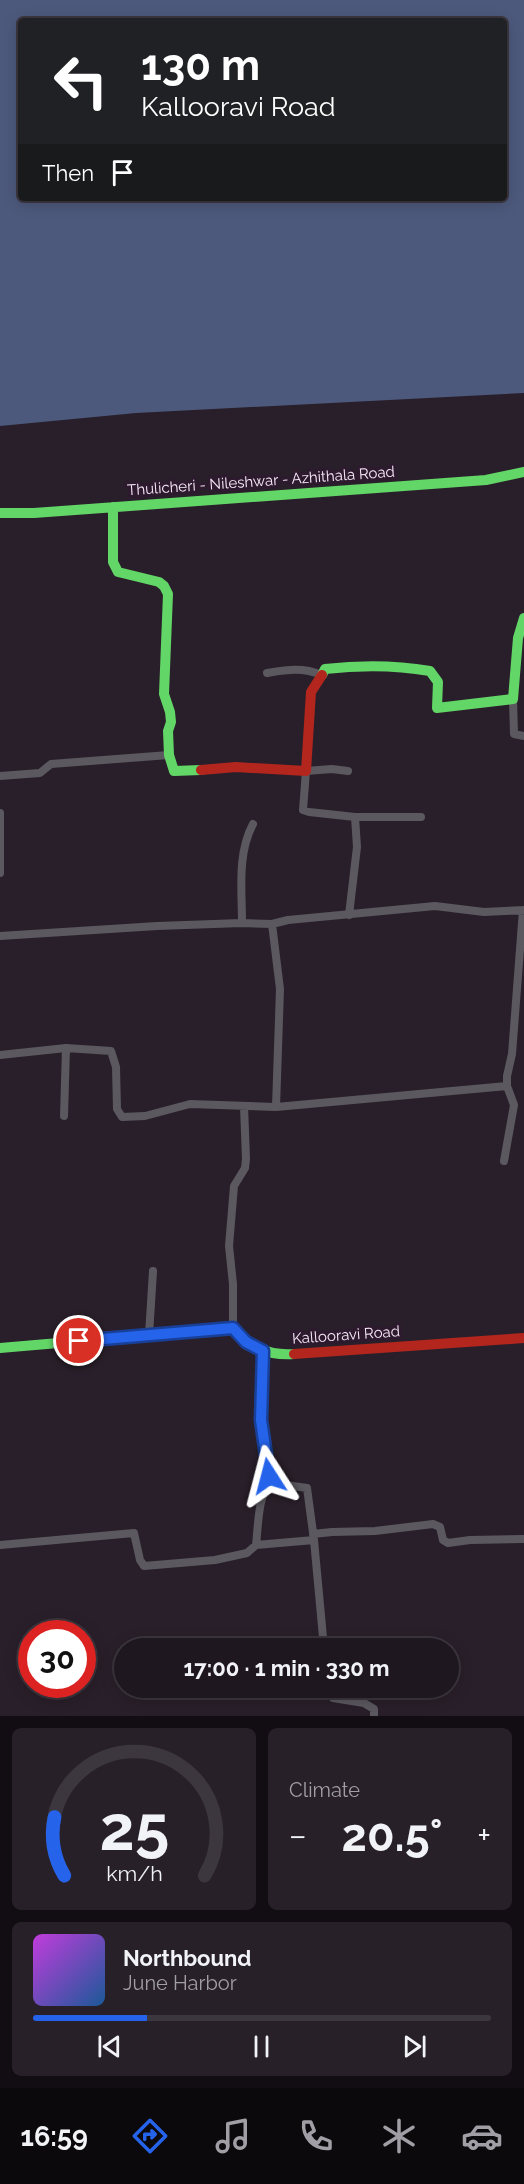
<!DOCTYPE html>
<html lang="en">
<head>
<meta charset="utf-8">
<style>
	:root { --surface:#1f1720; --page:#272029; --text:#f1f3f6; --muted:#a19fa5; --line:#3c363e; --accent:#2563eb }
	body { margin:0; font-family:Raleway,sans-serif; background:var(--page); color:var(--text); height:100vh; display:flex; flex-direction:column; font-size:22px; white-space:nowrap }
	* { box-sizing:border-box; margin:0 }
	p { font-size:20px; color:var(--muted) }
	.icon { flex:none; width:33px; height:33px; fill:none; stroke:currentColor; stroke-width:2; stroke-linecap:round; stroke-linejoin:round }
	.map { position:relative; height:1716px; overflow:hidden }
	.sheet { display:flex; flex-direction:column; gap:12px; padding:12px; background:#110d12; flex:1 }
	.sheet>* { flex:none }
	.hud { position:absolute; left:18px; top:18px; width:489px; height:183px; border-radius:6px; box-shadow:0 3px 15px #0003,0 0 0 2px var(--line); background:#202124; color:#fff; overflow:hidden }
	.speed { position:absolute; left:18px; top:1620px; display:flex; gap:12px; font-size:30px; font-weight:700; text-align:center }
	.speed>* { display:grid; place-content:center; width:78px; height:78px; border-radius:50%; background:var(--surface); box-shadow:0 3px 15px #0003,0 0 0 2px var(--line); line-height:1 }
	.speed .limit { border:9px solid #d22; background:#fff; color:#111 }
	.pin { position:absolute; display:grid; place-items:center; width:51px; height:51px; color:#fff; margin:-26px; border:3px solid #fff; border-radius:50%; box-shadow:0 2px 6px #0007 }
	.me { position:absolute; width:66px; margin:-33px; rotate:351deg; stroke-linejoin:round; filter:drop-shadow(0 0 4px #0008) }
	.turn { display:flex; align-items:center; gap:21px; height:126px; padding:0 24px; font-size:27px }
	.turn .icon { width:78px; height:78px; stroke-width:2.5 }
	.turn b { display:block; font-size:42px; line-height:51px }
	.then { display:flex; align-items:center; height:57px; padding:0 24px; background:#0003; gap:12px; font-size:22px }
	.big { font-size:45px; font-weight:700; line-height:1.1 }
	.sheet .card { flex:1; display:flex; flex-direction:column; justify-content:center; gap:9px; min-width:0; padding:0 21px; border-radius:9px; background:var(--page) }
	.sheet .dial { align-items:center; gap:0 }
	.dial svg { height:156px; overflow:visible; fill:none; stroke:var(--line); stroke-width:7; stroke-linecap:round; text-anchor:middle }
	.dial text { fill:var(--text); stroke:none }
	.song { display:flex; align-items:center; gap:18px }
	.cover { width:72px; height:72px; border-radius:9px; background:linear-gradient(135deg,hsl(290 70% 55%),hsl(210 70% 35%)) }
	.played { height:6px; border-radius:3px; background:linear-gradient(90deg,var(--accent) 25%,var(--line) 25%) }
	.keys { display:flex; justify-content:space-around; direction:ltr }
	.heat { display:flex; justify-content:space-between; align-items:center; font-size:33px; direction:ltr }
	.sheet .tiles { flex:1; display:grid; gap:12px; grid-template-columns:1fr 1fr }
	.card:last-child { grid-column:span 2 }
	.trip { position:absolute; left:114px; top:1638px; width:345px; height:60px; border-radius:30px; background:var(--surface); box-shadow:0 3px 15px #0003,0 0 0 2px var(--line); font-weight:700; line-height:60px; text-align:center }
	.dock { display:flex; height:96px; justify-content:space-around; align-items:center; background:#0c090d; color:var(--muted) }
	.dock .icon { width:42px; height:42px }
	.dock .selected { color:var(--accent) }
	.dock b { font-size:27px; color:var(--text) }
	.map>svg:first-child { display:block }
	.water { fill:#4d597c; fill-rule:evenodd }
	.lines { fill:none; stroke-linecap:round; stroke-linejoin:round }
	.street { stroke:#5b595f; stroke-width:8 }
	.fast { stroke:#63d668; stroke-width:10 }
	.jam { stroke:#b3261e; stroke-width:10 }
	.route-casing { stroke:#184099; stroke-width:15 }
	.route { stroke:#2563eb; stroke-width:10 }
	.labels { text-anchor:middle; stroke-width:6; stroke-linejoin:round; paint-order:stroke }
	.street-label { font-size:15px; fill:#f6e9f7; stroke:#2d1a2f }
</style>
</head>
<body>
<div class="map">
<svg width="524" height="1716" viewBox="0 0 524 1716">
	<rect width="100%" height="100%" fill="#291f2a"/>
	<path class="water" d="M0,0H524V393L136,413L0,426ZM21,21H504V198H21Z"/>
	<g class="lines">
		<path class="street" d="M267,673C286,670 303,667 321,675
			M513,699L514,734L524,736
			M348,771L332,769L306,771L303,810L309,812L355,817H421
			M0,776L40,773L51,764L169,755
			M0,813V873
			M349,915L357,847L355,817
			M242,923C242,890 237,854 253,824
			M272,924L280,989L276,1107
			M0,936L157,926L242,923L272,924L288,920L435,906L484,912L524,910
			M0,1055L66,1048L111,1051L116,1067L117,1109L122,1117L145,1116L190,1104L276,1107L507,1086V1076L512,1054L523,910
			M64,1116L66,1048
			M504,1161L514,1105L507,1086
			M233,1328V1284L229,1246L234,1186L245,1168L246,1159L244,1106
			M149,1335L153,1271
			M263,1351C262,1395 259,1440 271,1483L307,1488L314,1540L324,1648
			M313,1534L332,1532L375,1531L433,1524L440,1527L443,1540L448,1543L470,1540L524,1539
			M0,1545L134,1533L140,1560L144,1566L215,1560L247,1553L256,1545L314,1540
			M256,1545C258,1529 258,1492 271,1483
			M330,1688L333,1698L364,1703L374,1709V1716"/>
		<path class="fast" d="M113,507V562L118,572L159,582L164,586L168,594L164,694L170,712L171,722L168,731L169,755L174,771L201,770
			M0,513H34L486,480L524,472
			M322,675L325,669C360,665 395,665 430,671L438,682L437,708L513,699L518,638L524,618
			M0,1348L233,1328C252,1347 267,1356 294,1354"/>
		<path class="jam" d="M201,770L236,767L306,771L311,692L322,675
			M294,1354L524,1338"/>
	</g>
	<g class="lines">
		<defs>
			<path id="route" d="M79,1341L233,1328L246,1342L263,1351L261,1420L269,1476"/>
		</defs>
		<use href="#route" class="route-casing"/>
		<use href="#route" class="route"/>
	</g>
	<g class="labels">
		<g class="street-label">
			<text transform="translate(261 481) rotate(-4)" y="5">Thulicheri - Nileshwar - Azhithala Road</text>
			<text transform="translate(346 1335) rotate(-4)" y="5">Kallooravi Road</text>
		</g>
	</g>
</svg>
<div class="speed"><div class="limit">30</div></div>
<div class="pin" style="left:79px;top:1341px;background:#d93025"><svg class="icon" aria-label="arrive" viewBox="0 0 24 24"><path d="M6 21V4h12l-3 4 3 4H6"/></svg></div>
<svg class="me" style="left:269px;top:1476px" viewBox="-20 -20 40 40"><path d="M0-17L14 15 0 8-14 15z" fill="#2563eb" stroke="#fff" stroke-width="4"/></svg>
<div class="trip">17:00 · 1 min · 330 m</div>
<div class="hud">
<div class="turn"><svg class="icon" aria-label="left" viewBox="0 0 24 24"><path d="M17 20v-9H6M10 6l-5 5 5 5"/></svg><div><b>130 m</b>Kallooravi Road</div></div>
<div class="then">Then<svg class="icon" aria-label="arrive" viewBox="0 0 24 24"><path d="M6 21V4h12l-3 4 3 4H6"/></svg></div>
</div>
</div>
<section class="sheet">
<div class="tiles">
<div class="card dial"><svg viewBox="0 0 100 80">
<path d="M14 69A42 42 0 1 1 86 69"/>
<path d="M14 69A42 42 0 0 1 9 39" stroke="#2563eb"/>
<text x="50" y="56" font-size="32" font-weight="700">25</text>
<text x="50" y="72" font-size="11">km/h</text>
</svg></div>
<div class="card"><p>Climate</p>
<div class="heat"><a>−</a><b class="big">20.5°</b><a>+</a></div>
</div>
<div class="card">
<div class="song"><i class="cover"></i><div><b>Northbound</b><p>June Harbor</p></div></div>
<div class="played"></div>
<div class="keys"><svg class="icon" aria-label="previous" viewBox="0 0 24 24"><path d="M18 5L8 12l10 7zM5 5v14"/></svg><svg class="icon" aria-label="pause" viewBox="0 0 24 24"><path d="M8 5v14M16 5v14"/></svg><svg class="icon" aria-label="next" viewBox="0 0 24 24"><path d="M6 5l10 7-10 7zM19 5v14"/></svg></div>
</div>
</div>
</section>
<nav class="dock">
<b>16:59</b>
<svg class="icon selected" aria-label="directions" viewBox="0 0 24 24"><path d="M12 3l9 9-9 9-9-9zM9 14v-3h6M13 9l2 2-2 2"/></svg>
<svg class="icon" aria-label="music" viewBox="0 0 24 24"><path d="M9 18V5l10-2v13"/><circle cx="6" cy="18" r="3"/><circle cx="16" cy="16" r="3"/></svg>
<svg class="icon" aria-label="phone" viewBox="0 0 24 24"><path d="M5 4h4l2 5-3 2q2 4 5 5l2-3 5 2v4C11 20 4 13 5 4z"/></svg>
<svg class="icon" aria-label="climate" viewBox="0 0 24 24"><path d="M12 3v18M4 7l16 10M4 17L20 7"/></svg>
<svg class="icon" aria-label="car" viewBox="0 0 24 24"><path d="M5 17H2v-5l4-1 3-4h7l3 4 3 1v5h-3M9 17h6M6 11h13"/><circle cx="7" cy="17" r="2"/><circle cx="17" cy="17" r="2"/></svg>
</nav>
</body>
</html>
